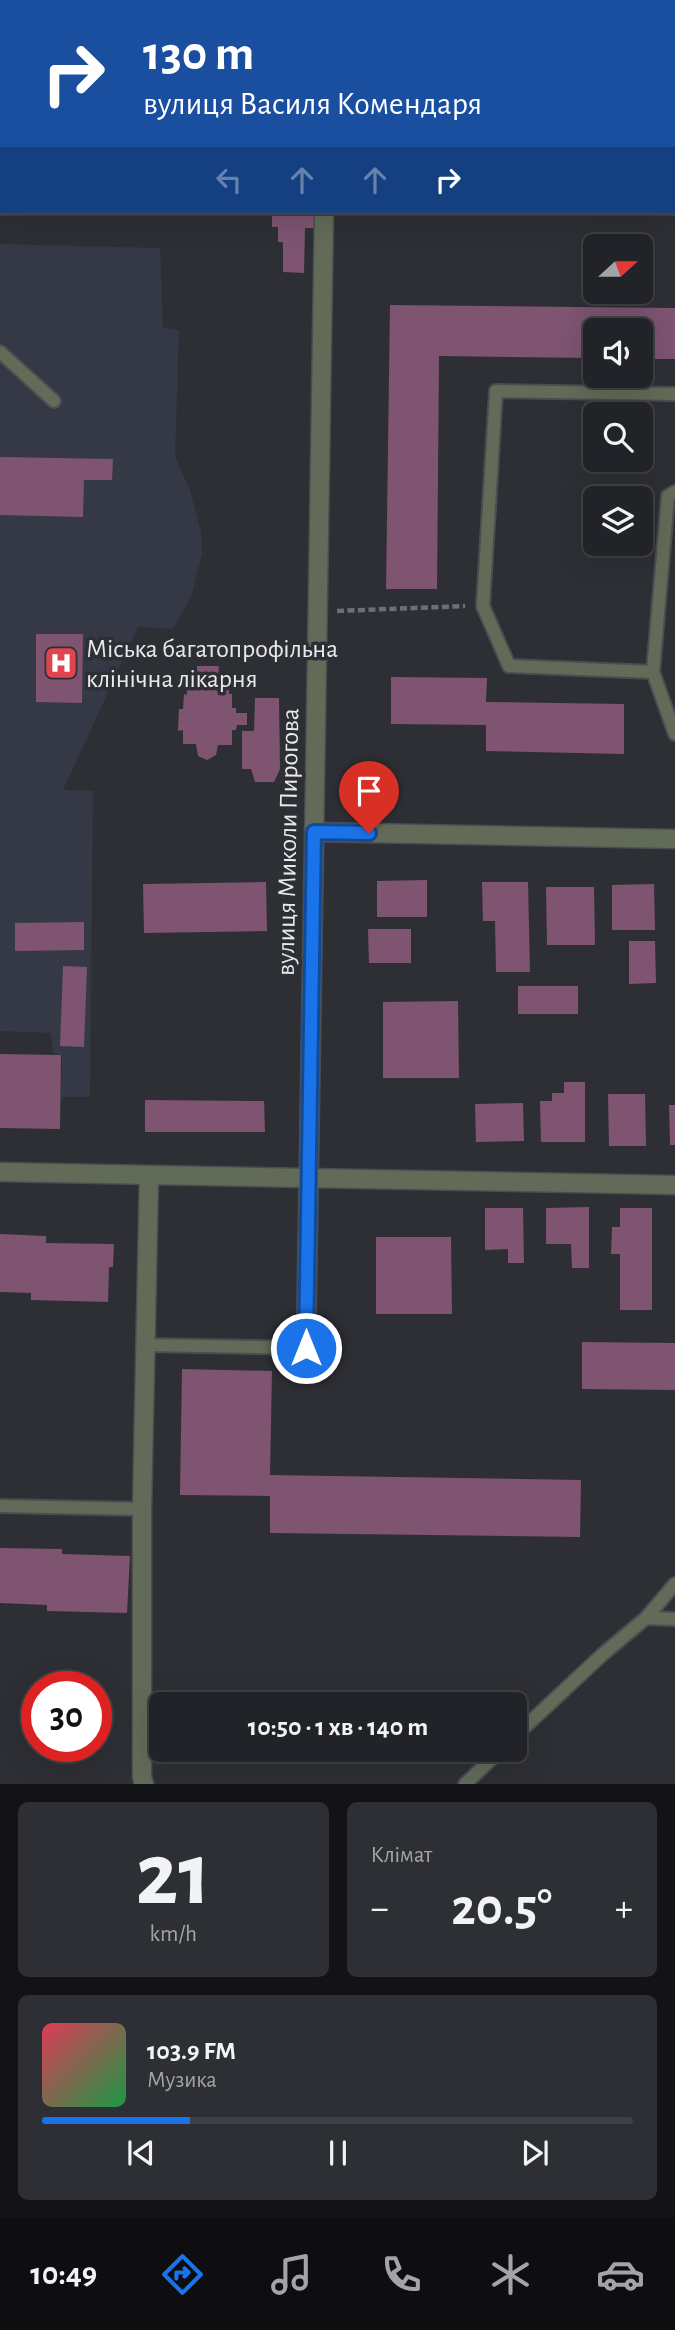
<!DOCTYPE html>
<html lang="uk">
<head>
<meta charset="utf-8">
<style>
	:root { --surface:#222328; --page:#2e2f34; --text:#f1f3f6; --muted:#a2a4a8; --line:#3f4045; --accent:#1a73e8 }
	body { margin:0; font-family:"Alegreya Sans",sans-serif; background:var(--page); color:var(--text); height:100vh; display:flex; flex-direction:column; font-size:26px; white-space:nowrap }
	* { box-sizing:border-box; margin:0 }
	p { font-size:23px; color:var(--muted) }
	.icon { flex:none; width:38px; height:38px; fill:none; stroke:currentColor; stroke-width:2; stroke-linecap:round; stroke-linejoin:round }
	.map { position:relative; height:1784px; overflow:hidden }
	.side { display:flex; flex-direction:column; gap:18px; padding:18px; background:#131316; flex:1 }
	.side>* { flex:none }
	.top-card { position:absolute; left:0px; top:0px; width:676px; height:214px; box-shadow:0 7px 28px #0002,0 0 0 2px var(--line); background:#1a4fa0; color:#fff; overflow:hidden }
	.needle { width:46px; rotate:69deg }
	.controls { position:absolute; left:583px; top:234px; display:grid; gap:14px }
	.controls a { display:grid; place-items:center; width:70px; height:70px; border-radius:10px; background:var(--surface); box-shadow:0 7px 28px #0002,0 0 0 2px var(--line); font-size:35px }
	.speed { position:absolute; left:21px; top:1671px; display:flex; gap:14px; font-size:35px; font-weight:700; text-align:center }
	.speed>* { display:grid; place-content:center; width:91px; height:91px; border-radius:50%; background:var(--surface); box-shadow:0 7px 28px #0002,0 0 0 2px var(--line); line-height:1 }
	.speed .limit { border:10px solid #d22; background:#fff; color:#111 }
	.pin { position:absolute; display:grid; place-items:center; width:60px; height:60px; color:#fff; margin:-72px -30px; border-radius:50% 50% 50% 0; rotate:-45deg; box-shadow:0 0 7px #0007 }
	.pin .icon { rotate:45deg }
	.me { position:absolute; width:77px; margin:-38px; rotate:0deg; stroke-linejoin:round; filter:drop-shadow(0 0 5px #0008) }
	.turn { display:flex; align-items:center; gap:24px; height:147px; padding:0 28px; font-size:32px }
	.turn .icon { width:91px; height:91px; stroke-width:2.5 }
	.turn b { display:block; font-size:49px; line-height:60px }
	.lanes { display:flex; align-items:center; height:66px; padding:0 28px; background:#0003; justify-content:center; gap:35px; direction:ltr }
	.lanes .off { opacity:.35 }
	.big { font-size:52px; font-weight:700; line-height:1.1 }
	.side .card { flex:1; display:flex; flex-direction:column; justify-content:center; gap:10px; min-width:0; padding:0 24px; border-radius:10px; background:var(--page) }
	.side .dial { align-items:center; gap:0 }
	.dial b { font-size:91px; line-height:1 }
	.song { display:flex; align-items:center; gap:21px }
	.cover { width:84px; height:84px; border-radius:10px; background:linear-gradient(135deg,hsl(350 70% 55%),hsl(140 70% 35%)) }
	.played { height:7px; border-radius:4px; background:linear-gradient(90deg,var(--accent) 25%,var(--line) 25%) }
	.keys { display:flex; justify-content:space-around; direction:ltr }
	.heat { display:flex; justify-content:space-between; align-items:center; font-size:38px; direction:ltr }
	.side .tiles { flex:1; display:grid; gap:18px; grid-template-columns:1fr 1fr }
	.card:last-child { grid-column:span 2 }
	.trip { position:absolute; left:149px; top:1692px; width:378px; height:70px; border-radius:10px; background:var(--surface); box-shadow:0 7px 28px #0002,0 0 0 2px var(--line); font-weight:700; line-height:70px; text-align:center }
	.tab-bar { display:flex; height:112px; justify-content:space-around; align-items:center; background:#0e0e10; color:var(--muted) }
	.tab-bar .icon { width:49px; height:49px }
	.tab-bar .active { color:var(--accent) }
	.tab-bar b { font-size:32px; color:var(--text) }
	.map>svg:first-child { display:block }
	.built { fill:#353945 }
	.building { fill:#7e5471 }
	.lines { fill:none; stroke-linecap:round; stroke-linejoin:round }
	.service-casing { stroke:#4b4d52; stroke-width:16 }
	.minor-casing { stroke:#4b4d52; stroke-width:21 }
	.secondary-casing { stroke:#4b4d52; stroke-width:21 }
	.path { stroke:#6e6f75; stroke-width:4.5; stroke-dasharray:7 3.5; stroke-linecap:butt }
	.service { stroke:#626b58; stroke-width:12 }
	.minor { stroke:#626b58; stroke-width:18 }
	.secondary { stroke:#7d8c6e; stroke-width:18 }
	.route-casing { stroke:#114b97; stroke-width:18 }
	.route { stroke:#1a73e8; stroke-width:12 }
	.labels { text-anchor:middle; stroke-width:7; stroke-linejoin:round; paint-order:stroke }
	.poi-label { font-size:26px; fill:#e8e9ed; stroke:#2d2f35; text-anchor:start }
	.street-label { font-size:26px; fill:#e8e9ed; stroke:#2d2f35 }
</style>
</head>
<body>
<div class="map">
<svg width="675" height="1784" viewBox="0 0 675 1784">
	<rect width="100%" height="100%" fill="#2d2f35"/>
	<path class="built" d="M0,244L160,248L163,328L179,330L175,457L190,490L201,532L202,553L191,597L173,629L138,627L63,790L93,791L90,1097H61L62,1055L53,1053L51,1033L0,1031Z"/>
	<path class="building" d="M272,212H318L317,228H305L304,273L283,272V242H278V227H272Z
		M390,305L675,308V359H640V331H595V358L439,356L437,589H386Z
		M0,457L113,459L112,480H84L83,517L0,515Z
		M36,634H83L82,703L36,702Z
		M197,666H219L217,688H229V694H232V708H236V713H247V725H237L236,730H232V745H218L216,755L207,760L198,756L196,744H183V730L178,731L179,709H183L184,694L187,695V688L198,689Z
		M391,677L487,678L486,702L624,704V754L486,751V725L391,724Z
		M255,698H279L280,769L274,782H255L251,769H242V731H254Z
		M427,880V917H377V881Z
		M266,882L267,931L144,933L143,884Z
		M482,882H528L530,972H496L495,921H483Z
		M654,884L655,930H612V885Z
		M546,887H594L595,945H547Z
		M84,922V950L15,951V923Z
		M368,929H411V963H369Z
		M629,941H655L656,983L629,984Z
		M63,966L87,967L84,1047L60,1046Z
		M518,986H578V1014H518Z
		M458,1001L459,1078H383V1002Z
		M0,1054L61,1055L60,1129L0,1128Z
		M564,1082H585V1142H541L540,1101H552V1093H564Z
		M608,1094H645L646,1146H609Z
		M145,1100L264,1101L265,1132H145Z
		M523,1103L524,1141L476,1142L475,1104Z
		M669,1105H675V1145H670Z
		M589,1207V1268H572L571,1244H546V1208Z
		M485,1208H523L524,1263H508V1249L485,1250Z
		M620,1208H652V1310H620V1254H611L612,1227H620Z
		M0,1234L46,1236V1243L114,1244L113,1267H109L108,1302L31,1300V1293L0,1292Z
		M376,1237H451L452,1314H376Z
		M582,1342L675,1343V1390L582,1389Z
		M182,1369L272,1371L270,1475L581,1480L580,1537L270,1533V1496L180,1495Z
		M0,1548L62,1549V1554L130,1556L127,1613L47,1611V1605L0,1603Z
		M206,1750H405V1759L206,1761Z"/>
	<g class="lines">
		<defs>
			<path id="service" d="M0,352L54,401
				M675,492L668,496L653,672L675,734
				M653,672L509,666L483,606L496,391L675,394
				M146,1345L306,1348
				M0,1506L142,1509
				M646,1618L675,1584
				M514,1737L603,1654L646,1618L675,1619
				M465,1784L501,1750"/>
			<path id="minor" d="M329,2V0
				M314,832L675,839
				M0,1172L675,1185
				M306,1348L324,212
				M144,1784L142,1777V1509L149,1175"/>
			<path id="secondary" d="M0,139H2
				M674,153H675"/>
		</defs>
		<use href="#service" class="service-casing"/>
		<use href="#minor" class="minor-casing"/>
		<use href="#secondary" class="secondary-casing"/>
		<path class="path" d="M674,78H675
			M337,611L465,606"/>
		<use href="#service" class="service"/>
		<use href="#minor" class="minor"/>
		<use href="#secondary" class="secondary"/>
	</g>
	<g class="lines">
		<defs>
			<path id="route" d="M306,1348L314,832L369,833"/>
		</defs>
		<use href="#route" class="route-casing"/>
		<use href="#route" class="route"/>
	</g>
	<defs>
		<symbol id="hospital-square" viewBox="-11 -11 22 22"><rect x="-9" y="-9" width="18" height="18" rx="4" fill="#e0444e" stroke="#2d2f35"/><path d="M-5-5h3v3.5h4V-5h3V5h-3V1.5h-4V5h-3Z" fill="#fff"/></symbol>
	</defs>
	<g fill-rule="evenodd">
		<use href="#hospital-square" x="42" y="644" width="38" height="38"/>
	</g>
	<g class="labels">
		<g class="poi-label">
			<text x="86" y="657">Міська багатопрофільна<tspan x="86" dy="30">клінічна лікарня</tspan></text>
		</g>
		<g class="street-label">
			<text transform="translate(287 842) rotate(-89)" y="9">вулиця Миколи Пирогова</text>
		</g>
	</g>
</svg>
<div class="controls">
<a><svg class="needle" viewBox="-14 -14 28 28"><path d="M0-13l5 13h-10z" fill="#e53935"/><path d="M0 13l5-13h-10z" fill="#a2a4a8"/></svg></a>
<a><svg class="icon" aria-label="sound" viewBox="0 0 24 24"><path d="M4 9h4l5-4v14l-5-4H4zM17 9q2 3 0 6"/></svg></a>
<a><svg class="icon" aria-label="search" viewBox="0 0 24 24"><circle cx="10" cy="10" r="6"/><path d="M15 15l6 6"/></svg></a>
<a><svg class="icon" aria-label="layers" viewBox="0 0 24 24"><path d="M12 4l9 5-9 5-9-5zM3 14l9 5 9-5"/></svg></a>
</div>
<div class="speed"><div class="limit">30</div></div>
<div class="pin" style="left:369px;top:833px;background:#d93025"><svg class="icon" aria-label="arrive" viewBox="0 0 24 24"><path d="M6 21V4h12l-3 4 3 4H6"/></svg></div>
<svg class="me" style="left:306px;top:1348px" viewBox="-20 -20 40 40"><circle r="17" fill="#1a73e8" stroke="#fff" stroke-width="3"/><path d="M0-11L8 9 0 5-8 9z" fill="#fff"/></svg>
<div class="trip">10:50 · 1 хв · 140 m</div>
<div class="top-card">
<div class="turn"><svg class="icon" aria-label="right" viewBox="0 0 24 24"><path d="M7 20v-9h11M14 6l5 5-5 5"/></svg><div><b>130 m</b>вулиця Василя Комендаря</div></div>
<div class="lanes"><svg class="icon off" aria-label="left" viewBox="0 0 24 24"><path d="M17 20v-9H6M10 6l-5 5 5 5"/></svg><svg class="icon off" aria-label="ahead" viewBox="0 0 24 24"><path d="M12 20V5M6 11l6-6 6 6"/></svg><svg class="icon off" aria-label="ahead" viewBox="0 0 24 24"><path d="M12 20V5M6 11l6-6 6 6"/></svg><svg class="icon" aria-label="right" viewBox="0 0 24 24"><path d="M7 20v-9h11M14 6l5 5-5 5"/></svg></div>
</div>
</div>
<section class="side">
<div class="tiles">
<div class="card dial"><b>21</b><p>km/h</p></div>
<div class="card"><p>Клімат</p>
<div class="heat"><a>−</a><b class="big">20.5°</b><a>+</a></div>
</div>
<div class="card">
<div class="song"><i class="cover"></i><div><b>103.9 FM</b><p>Музика</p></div></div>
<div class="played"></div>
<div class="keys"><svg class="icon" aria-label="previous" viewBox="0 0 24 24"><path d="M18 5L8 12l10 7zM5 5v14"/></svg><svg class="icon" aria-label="pause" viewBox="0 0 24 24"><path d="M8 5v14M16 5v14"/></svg><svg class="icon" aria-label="next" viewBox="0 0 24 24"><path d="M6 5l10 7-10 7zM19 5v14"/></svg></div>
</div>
</div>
</section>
<nav class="tab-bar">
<b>10:49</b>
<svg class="icon active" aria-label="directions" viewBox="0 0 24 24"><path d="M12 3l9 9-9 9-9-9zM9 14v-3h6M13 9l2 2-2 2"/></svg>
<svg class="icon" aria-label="music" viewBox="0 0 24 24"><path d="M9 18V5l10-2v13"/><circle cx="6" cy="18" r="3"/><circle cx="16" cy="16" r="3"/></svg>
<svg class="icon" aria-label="phone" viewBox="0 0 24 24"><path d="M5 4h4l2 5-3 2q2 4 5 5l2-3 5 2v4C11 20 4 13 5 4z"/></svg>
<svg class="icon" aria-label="climate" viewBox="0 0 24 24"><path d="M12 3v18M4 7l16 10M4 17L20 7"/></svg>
<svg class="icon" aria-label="car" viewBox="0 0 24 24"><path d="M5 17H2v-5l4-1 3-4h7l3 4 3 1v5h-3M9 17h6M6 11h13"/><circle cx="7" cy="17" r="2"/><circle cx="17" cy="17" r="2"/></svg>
</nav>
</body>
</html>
